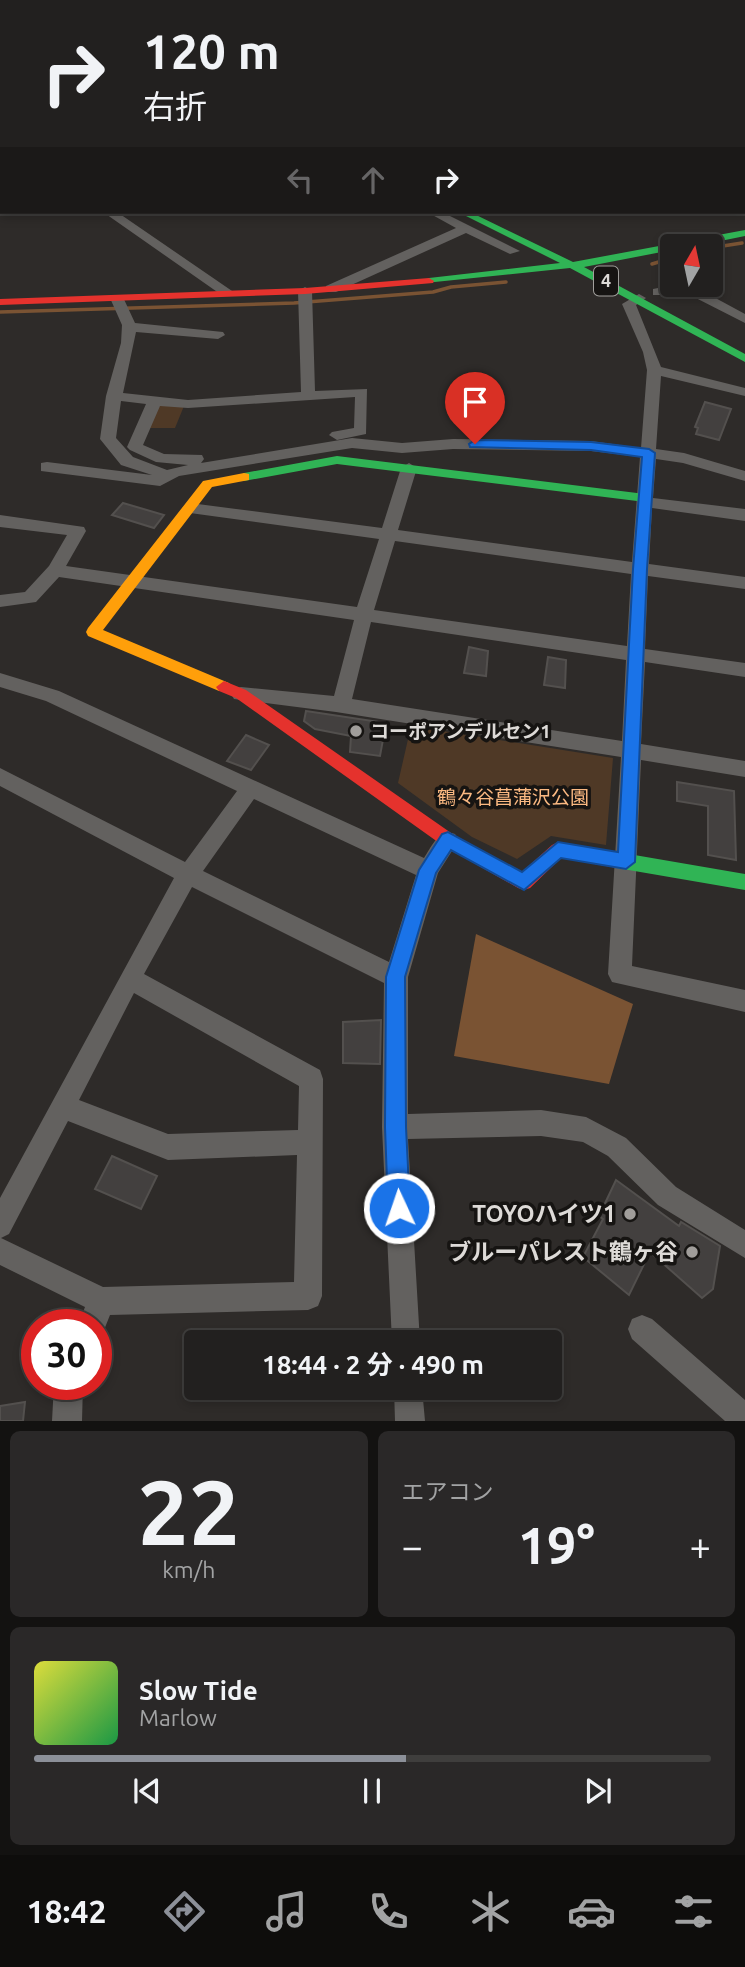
<!DOCTYPE html>
<html lang="ja">
<head>
<meta charset="utf-8">
<style>
	:root { --surface:#22201f; --page:#2a2828; --text:#f1f3f6; --muted:#a2a3a4; --line:#3f3e3d; --accent:#8c9099 }
	body { margin:0; font-family:Ubuntu,"Noto Sans JP",sans-serif; background:var(--page); color:var(--text); height:100vh; display:flex; flex-direction:column; font-size:26px; white-space:nowrap }
	* { box-sizing:border-box; margin:0 }
	p { font-size:23px; color:var(--muted) }
	.icon { flex:none; width:38px; height:38px; fill:none; stroke:currentColor; stroke-width:2; stroke-linecap:round; stroke-linejoin:round }
	.map { position:relative; height:1421px; overflow:hidden }
	.sheet { display:flex; flex-direction:column; gap:10px; padding:10px; background:#131211; flex:1 }
	.sheet>* { flex:none }
	.guide { position:absolute; left:0px; top:0px; width:746px; height:214px; box-shadow:0 4px 10px #0003,0 0 0 2px var(--line); background:#22201f; color:var(--text); overflow:hidden }
	.needle { width:46px; rotate:9deg }
	.tools { position:absolute; left:660px; top:234px; display:grid; gap:14px }
	.tools a { display:grid; place-items:center; width:63px; height:63px; border-radius:7px; background:var(--surface); box-shadow:0 4px 10px #0003,0 0 0 2px var(--line); font-size:35px }
	.speed { position:absolute; left:21px; top:1309px; display:flex; gap:14px; font-size:35px; font-weight:700; text-align:center }
	.speed>* { display:grid; place-content:center; width:91px; height:91px; border-radius:50%; background:var(--surface); box-shadow:0 4px 10px #0003,0 0 0 2px var(--line); line-height:1 }
	.speed .limit { border:10px solid #d22; background:#fff; color:#111 }
	.pin { position:absolute; display:grid; place-items:center; width:60px; height:60px; color:#fff; margin:-72px -30px; border-radius:50% 50% 50% 0; rotate:-45deg; box-shadow:0 0 7px #0007 }
	.pin .icon { rotate:45deg }
	.me { position:absolute; width:77px; margin:-38px; rotate:357deg; stroke-linejoin:round; filter:drop-shadow(0 0 5px #0008) }
	.turn { display:flex; align-items:center; gap:24px; height:147px; padding:0 28px; font-size:32px }
	.turn .icon { width:91px; height:91px; stroke-width:2.5 }
	.turn b { display:block; font-size:49px; line-height:60px }
	.lanes { display:flex; align-items:center; height:66px; padding:0 28px; background:#0003; justify-content:center; gap:35px; direction:ltr }
	.lanes .off { opacity:.35 }
	.big { font-size:52px; font-weight:700; line-height:1.1 }
	.sheet .widget { flex:1; display:flex; flex-direction:column; justify-content:center; gap:10px; min-width:0; padding:0 24px; border-radius:10px; background:var(--page) }
	.sheet .dial { align-items:center; gap:0 }
	.dial b { font-size:91px; line-height:1 }
	.song { display:flex; align-items:center; gap:21px }
	.cover { width:84px; height:84px; border-radius:10px; background:linear-gradient(135deg,hsl(60 70% 55%),hsl(140 70% 35%)) }
	.played { height:7px; border-radius:4px; background:linear-gradient(90deg,var(--accent) 55%,var(--line) 55%) }
	.keys { display:flex; justify-content:space-around; direction:ltr }
	.heat { display:flex; justify-content:space-between; align-items:center; font-size:38px; direction:ltr }
	.sheet .tiles { flex:1; display:grid; gap:10px; grid-template-columns:1fr 1fr }
	.widget:last-child { grid-column:span 2 }
	.trip { position:absolute; left:184px; top:1330px; width:378px; height:70px; border-radius:7px; background:var(--surface); box-shadow:0 4px 10px #0003,0 0 0 2px var(--line); font-weight:700; line-height:70px; text-align:center }
	.tabs { display:flex; height:112px; justify-content:space-around; align-items:center; background:#0e0d0c; color:var(--muted) }
	.tabs .icon { width:49px; height:49px }
	.tabs .on { color:var(--accent) }
	.tabs b { font-size:32px; color:var(--text) }
	.map>svg:first-child { display:block }
	.green { fill:#4f3926 }
	.water { fill:#7a5333 }
	.lines { fill:none; stroke-linecap:round; stroke-linejoin:round }
	.stream { stroke:#7a5333; stroke-width:3.5 }
	.building { fill:#43403f; stroke:#53504e; stroke-width:2 }
	.street { fill:#63615f; fill-rule:evenodd }
	.fast { fill:#30b455; fill-rule:evenodd }
	.slow { fill:#ff9f0a; fill-rule:evenodd }
	.jam { fill:#e5322d; fill-rule:evenodd }
	.route { fill:#1a73e8; stroke:#114b97; stroke-width:2 }
	.poi-dot { fill:#a09d9a; stroke:#161412; stroke-width:2.5 }
	.labels { text-anchor:middle; stroke-width:7; stroke-linejoin:round; paint-order:stroke }
	.shield { fill:#161412; stroke:#a19f9c; stroke-width:2 }
	.shield-label { font-size:18px; font-weight:bold; fill:#dddad7 }
	.poi-label { font-size:19px; font-weight:bold; fill:#dddad7; stroke:#161412; text-anchor:start }
	.park-label { font-size:19px; fill:#fbb982; stroke:#161412 }
	.near-poi-label { font-size:23px; font-weight:bold; fill:#dddad7; stroke:#161412; text-anchor:end }
</style>
</head>
<body>
<div class="map">
<svg width="745" height="1421" viewBox="0 0 745 1421">
	<rect width="100%" height="100%" fill="#2e2b29"/>
	<path class="green" d="M164,404L184,406L175,428H149L156,408Z
		M411,726L613,758L606,845L551,836L517,859L472,837L398,783Z"/>
	<path class="water" d="M476,934L633,1004L609,1084L454,1056Z"/>
	<g class="lines">
		<path class="stream" d="M710,248L742,243
			M652,264L672,258
			M0,312L294,303L433,292L451,287L506,282"/>
	</g>
	<path class="building" d="M705,402L731,409L719,440L696,434L698,428L695,427Z
		M123,503L164,515L154,528L112,515Z
		M469,647L488,651L486,676L464,673Z
		M548,657L566,660L565,688L544,685Z
		M306,711L386,723L380,756L350,752L351,736L315,729L304,721Z
		M246,735L269,745L251,770L227,761Z
		M677,782L734,791L736,860L708,855V806L677,801Z
		M381,1020L380,1064L343,1063V1022Z
		M112,1156L157,1176L141,1209L95,1189Z
		M616,1180L679,1226L681,1222L720,1246L713,1289L702,1298L650,1252L629,1295L583,1257L603,1219L599,1216Z
		M25,1402L23,1421H0V1406Z"/>
	<g class="lines">
		<path class="street" d="M45,0H54L55,2H46Z
			M107,0H116L117,2H108Z
			M190,0H202L189,2Z
			M0,75H2L0,82Z
			M0,138H2V145H0Z
			M103,212H117L235,293L223,296Z
			M427,212H442L520,251L510,254L466,233L336,292H326V286L456,228Z
			M305,287L312,291L315,391L367,389L366,434L337,440L329,435L332,432L354,428L355,397L188,408L160,406L143,445L164,454L202,455L204,459L201,463L352,438L402,443L453,439L591,441L641,448L647,370L643,352L622,304L639,294L646,298L636,305L661,367L745,388V396L661,376L656,449L684,453L745,471V481L683,463L656,459L653,498L745,509V521L652,508L649,564L745,577V589L648,576L645,649L745,663V677L645,662L641,744L745,761V777L641,760L632,966L745,990V1012L612,982L608,974L621,757L336,712L234,699L231,694L234,689L241,687L334,696L354,620L59,577L36,602L0,607V595L25,592L49,566L67,535L0,527V515L84,527L86,531L66,566L357,607L379,539L190,513L182,508L190,503L382,528L401,468L409,463L417,468L398,530L632,562L640,457L591,451L453,449L402,453L352,448L179,476L160,486L41,471V463L47,462L152,475L121,465L100,439L106,396L121,343L122,325L110,298L112,295H122L135,323L223,332L225,335L218,339L136,332L123,393L188,400L301,392L298,291ZM121,401L146,404L127,447L130,450L156,462L188,465L167,470L133,457L116,438ZM395,541L631,574L627,646L374,610ZM371,622L626,660L622,741L352,699Z
			M658,288H697L745,314V323L690,295H653V289Z
			M0,673L59,691L424,858C432,846 439,828 455,834L459,840L438,873L408,977V1114L541,1110L586,1117L626,1138L676,1187L745,1230V1258L658,1205L608,1156L583,1142L541,1136L408,1139L420,1342H392L382,1127L384,983L192,887L144,974L320,1070L323,1079L322,1296L318,1306L308,1310L110,1315L102,1335L96,1337V1325H78L85,1307L0,1265V1198L174,878L0,786V768L185,862L237,791L46,701L0,687ZM254,799L416,875L389,962L203,871ZM134,993L299,1086L298,1130L168,1134L79,1100ZM68,1121L168,1160L297,1155L294,1282L103,1287L1,1238L9,1234Z
			M642,1315L652,1319L745,1400V1421H725L632,1339L628,1329L632,1319Z
			M54,1384H83L82,1421H52Z
			M394,1388H422L425,1421H395Z"/>
		<path class="fast" d="M346,0L360,2H348Z
			M458,212H470L573,262L745,230V236L691,247H672V250L584,267L745,354V362L570,268L425,283L424,281L429,278L560,263Z
			M337,456L645,494L652,498L645,502L337,464L244,481L238,477L244,473Z
			M617,852L745,874V890L617,868L611,865L608,860L611,855Z"/>
		<path class="slow" d="M65,0H74L76,2H67Z
			M744,116L745,117V123L744,122Z
			M244,473L249,474V480L212,487L103,630L229,683L232,687L229,691H219L88,636L86,632L88,628L203,481Z"/>
		<path class="jam" d="M429,278L434,281L433,283L305,294L0,305V299L305,288Z
			M224,681L246,690L454,835L522,872L552,845L558,842L617,852L623,855L626,860L623,865L617,868L561,858L530,888L524,890L518,888L442,845L236,698L219,691L216,687Z"/>
	</g>
	<path class="route" d="M475,440L591,442L649,449L655,453L647,569L635,862L626,869L561,858L524,890L451,850L436,873L405,977L406,1127L410,1208L407,1215L399,1219L392,1215L388,1208L385,1127L386,977L419,870L442,834L448,832L522,872L558,842L618,852L633,569L642,457L591,450L470,447L469,444Z"/>
	<g class="poi-dot">
		<circle cx="356" cy="731" r="7"/>
		<circle cx="630" cy="1214" r="7"/>
		<circle cx="692" cy="1252" r="7"/>
	</g>
	<g class="labels">
		<rect class="shield" x="594" y="266.5" width="24" height="29" rx="5"/>
		<g class="shield-label">
			<text x="606" y="287">4</text>
		</g>
		<g class="poi-label">
			<text x="370" y="738">コーポアンデルセン1</text>
		</g>
		<g class="park-label">
			<text x="513" y="804">鶴々谷菖蒲沢公園</text>
		</g>
		<g class="near-poi-label">
			<text x="616" y="1222">TOYOハイツ1</text>
			<text x="678" y="1260">ブルーパレスト鶴ヶ谷</text>
		</g>
	</g>
</svg>
<div class="tools">
<a><svg class="needle" viewBox="-14 -14 28 28"><path d="M0-13l5 13h-10z" fill="#e53935"/><path d="M0 13l5-13h-10z" fill="#a2a3a4"/></svg></a>
</div>
<div class="speed"><div class="limit">30</div></div>
<div class="pin" style="left:475px;top:444px;background:#d93025"><svg class="icon" aria-label="arrive" viewBox="0 0 24 24"><path d="M6 21V4h12l-3 4 3 4H6"/></svg></div>
<svg class="me" style="left:399px;top:1208px" viewBox="-20 -20 40 40"><circle r="17" fill="#1a73e8" stroke="#fff" stroke-width="3"/><path d="M0-11L8 9 0 5-8 9z" fill="#fff"/></svg>
<div class="trip">18:44 · 2 分 · 490 m</div>
<div class="guide">
<div class="turn"><svg class="icon" aria-label="right" viewBox="0 0 24 24"><path d="M7 20v-9h11M14 6l5 5-5 5"/></svg><div><b>120 m</b>右折</div></div>
<div class="lanes"><svg class="icon off" aria-label="left" viewBox="0 0 24 24"><path d="M17 20v-9H6M10 6l-5 5 5 5"/></svg><svg class="icon off" aria-label="ahead" viewBox="0 0 24 24"><path d="M12 20V5M6 11l6-6 6 6"/></svg><svg class="icon" aria-label="right" viewBox="0 0 24 24"><path d="M7 20v-9h11M14 6l5 5-5 5"/></svg></div>
</div>
</div>
<section class="sheet">
<div class="tiles">
<div class="widget dial"><b>22</b><p>km/h</p></div>
<div class="widget"><p>エアコン</p>
<div class="heat"><a>−</a><b class="big">19°</b><a>+</a></div>
</div>
<div class="widget">
<div class="song"><i class="cover"></i><div><b>Slow Tide</b><p>Marlow</p></div></div>
<div class="played"></div>
<div class="keys"><svg class="icon" aria-label="previous" viewBox="0 0 24 24"><path d="M18 5L8 12l10 7zM5 5v14"/></svg><svg class="icon" aria-label="pause" viewBox="0 0 24 24"><path d="M8 5v14M16 5v14"/></svg><svg class="icon" aria-label="next" viewBox="0 0 24 24"><path d="M6 5l10 7-10 7zM19 5v14"/></svg></div>
</div>
</div>
</section>
<nav class="tabs">
<b>18:42</b>
<svg class="icon on" aria-label="directions" viewBox="0 0 24 24"><path d="M12 3l9 9-9 9-9-9zM9 14v-3h6M13 9l2 2-2 2"/></svg>
<svg class="icon" aria-label="music" viewBox="0 0 24 24"><path d="M9 18V5l10-2v13"/><circle cx="6" cy="18" r="3"/><circle cx="16" cy="16" r="3"/></svg>
<svg class="icon" aria-label="phone" viewBox="0 0 24 24"><path d="M5 4h4l2 5-3 2q2 4 5 5l2-3 5 2v4C11 20 4 13 5 4z"/></svg>
<svg class="icon" aria-label="climate" viewBox="0 0 24 24"><path d="M12 3v18M4 7l16 10M4 17L20 7"/></svg>
<svg class="icon" aria-label="car" viewBox="0 0 24 24"><path d="M5 17H2v-5l4-1 3-4h7l3 4 3 1v5h-3M9 17h6M6 11h13"/><circle cx="7" cy="17" r="2"/><circle cx="17" cy="17" r="2"/></svg>
<svg class="icon" aria-label="filters" viewBox="0 0 24 24"><path d="M4 7h16M4 17h16"/><circle cx="9" cy="7" r="2"/><circle cx="15" cy="17" r="2"/></svg>
</nav>
</body>
</html>
